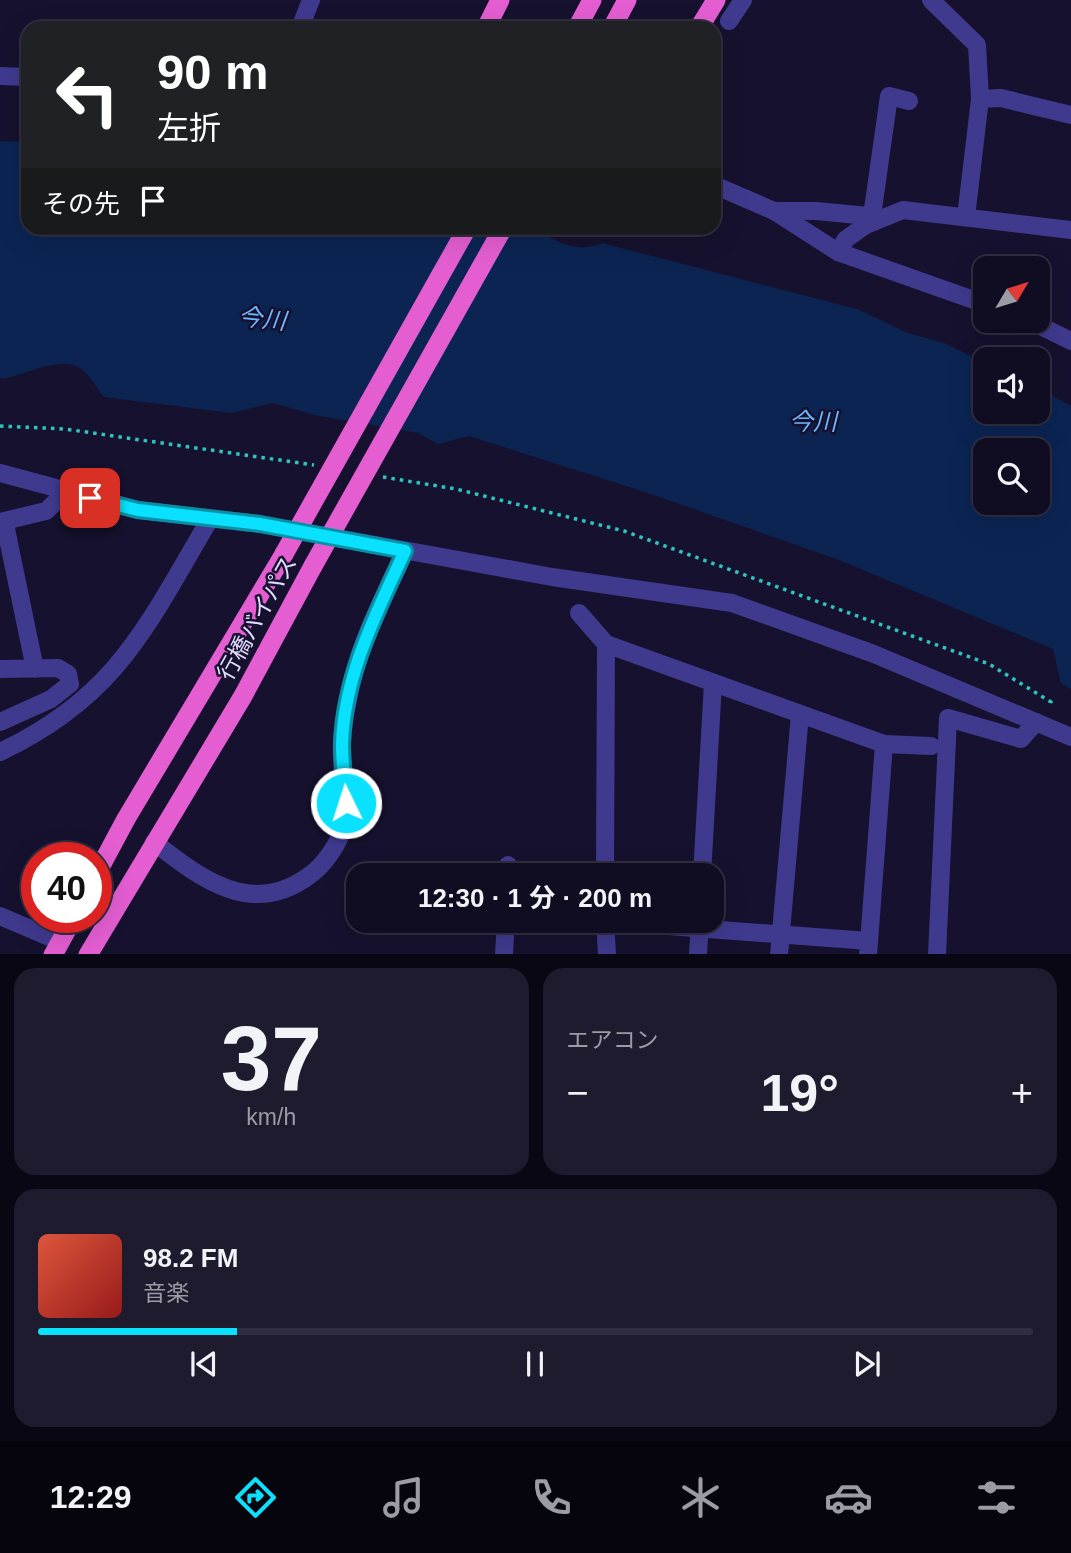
<!DOCTYPE html>
<html lang="ja">
<head>
<meta charset="utf-8">
<style>
	:root { --surface:#100d22; --page:#1e1b2f; --text:#f1f3f6; --muted:#9c9ca5; --line:#302d40; --accent:#09e1ff }
	body { margin:0; font-family:Helvetica,"Noto Sans JP",sans-serif; background:var(--page); color:var(--text); height:100vh; display:flex; flex-direction:column; font-size:26px; white-space:nowrap }
	* { box-sizing:border-box; margin:0 }
	p { font-size:23px; color:var(--muted) }
	.icon { flex:none; width:38px; height:38px; fill:none; stroke:currentColor; stroke-width:2; stroke-linecap:round; stroke-linejoin:round }
	.map { position:relative; height:954px; overflow:hidden }
	.details { display:flex; flex-direction:column; gap:14px; padding:14px; background:#090713; flex:1 }
	.details>* { flex:none }
	.guide { position:absolute; left:21px; top:21px; width:700px; height:214px; border-radius:21px; box-shadow:0 7px 28px #0002,0 0 0 2px var(--line); background:#202124; color:#fff; overflow:hidden }
	.needle { width:46px; rotate:52deg }
	.tools { position:absolute; left:973px; top:256px; display:grid; gap:14px }
	.tools a { display:grid; place-items:center; width:77px; height:77px; border-radius:14px; background:var(--surface); box-shadow:0 7px 28px #0002,0 0 0 2px var(--line); font-size:35px }
	.speed { position:absolute; left:21px; top:842px; display:flex; gap:14px; font-size:35px; font-weight:700; text-align:center }
	.speed>* { display:grid; place-content:center; width:91px; height:91px; border-radius:50%; background:var(--surface); box-shadow:0 7px 28px #0002,0 0 0 2px var(--line); line-height:1 }
	.speed .limit { border:10px solid #d22; background:#fff; color:#111 }
	.pin { position:absolute; display:grid; place-items:center; width:60px; height:60px; color:#fff; margin:-30px; border-radius:14px; box-shadow:0 4px 10px #0006 }
	.me { position:absolute; width:77px; margin:-38px; rotate:356deg; stroke-linejoin:round; filter:drop-shadow(0 0 5px #0008) }
	.turn { display:flex; align-items:center; gap:24px; height:147px; padding:0 21px; font-size:32px }
	.turn .icon { width:91px; height:91px; stroke-width:2.5 }
	.turn b { display:block; font-size:49px; line-height:60px }
	.then { display:flex; align-items:center; height:66px; padding:0 21px; background:#0003; gap:14px; font-size:26px }
	.big { font-size:52px; font-weight:700; line-height:1.1 }
	.details .widget { flex:1; display:flex; flex-direction:column; justify-content:center; gap:10px; min-width:0; padding:0 24px; border-radius:21px; background:var(--page) }
	.details .dial { align-items:center; gap:0 }
	.dial b { font-size:91px; line-height:1 }
	.song { display:flex; align-items:center; gap:21px }
	.cover { width:84px; height:84px; border-radius:10px; background:linear-gradient(135deg,hsl(10 70% 55%),hsl(0 70% 35%)) }
	.played { height:7px; border-radius:4px; background:linear-gradient(90deg,var(--accent) 20%,var(--line) 20%) }
	.keys { display:flex; justify-content:space-around; direction:ltr }
	.heat { display:flex; justify-content:space-between; align-items:center; font-size:38px; direction:ltr }
	.details .tiles { flex:1; display:grid; gap:14px; grid-template-columns:1fr 1fr }
	.widget:last-child { grid-column:span 2 }
	.trip { position:absolute; left:346px; top:863px; width:378px; height:70px; border-radius:21px; background:var(--surface); box-shadow:0 7px 28px #0002,0 0 0 2px var(--line); font-weight:700; line-height:70px; text-align:center }
	.menu { display:flex; height:112px; justify-content:space-around; align-items:center; background:#06050e; color:var(--muted) }
	.menu .icon { width:49px; height:49px }
	.menu .active { color:var(--accent) }
	.menu b { font-size:32px; color:var(--text) }
	.map>svg:first-child { display:block }
	.water { fill:#0b2452; fill-rule:evenodd }
	.lines { fill:none; stroke-linecap:round; stroke-linejoin:round }
	.path { stroke:#2cc5bf; stroke-width:3.5; stroke-dasharray:3.5 5; stroke-linecap:butt }
	.minor { stroke:#3f3a8e; stroke-width:18 }
	.tertiary { stroke:#3f3a8e; stroke-width:18 }
	.trunk { stroke:#e45ed2; stroke-width:19 }
	.trunk-bridge { stroke:#e45ed2; stroke-width:19 }
	.route-casing { stroke:#0692a6; stroke-width:18 }
	.route { stroke:#09e1ff; stroke-width:12 }
	.labels { text-anchor:middle; stroke-width:5; stroke-linejoin:round; paint-order:stroke }
	.street-label { font-size:23px; fill:#e2ddff; stroke:#16112e }
	.water-label { font-size:24px; font-style:italic; fill:#6bb8ff; stroke:#16112e }
</style>
</head>
<body>
<div class="map">
<svg width="1071" height="955" viewBox="0 0 1071 955">
	<rect width="100%" height="100%" fill="#16112e"/>
	<path class="water" d="M0,141L28,142V228H531C556,239 573,255 602,243L857,309L908,333L944,343L985,363V411H1038V388L1071,406V689L1061,683L1053,649L839,560L645,492L469,436L438,444L418,433L315,415L273,403L231,413L104,397C96,388 91,377 83,370C65,354 26,374 3,379L0,377ZM985,450H1038V502H985Z"/>
	<g class="lines">
		<path class="path" d="M0,426L65,429L314,465
			M383,477L456,489L624,531L989,664L1051,702L1047,706"/>
		<path class="minor" d="M931,0L977,45L980,99
			M729,21L743,0
			M300,28L311,0
			M774,211H816L879,217
			M872,216L889,96L909,101
			M966,217L980,99L1001,98L1071,115
			M838,252L846,239L866,225L903,210L1071,230
			M0,522L46,511L66,492
			M0,528L6,529L35,669
			M579,613L606,644
			M0,669L58,668L68,674L70,684L51,699L0,722
			M508,875V865
			M605,875L606,644L884,744L931,746
			M702,875L713,683
			M588,920L869,941
			M605,920L607,955
			M504,955L506,920
			M698,955L700,920
			M779,955L800,714
			M868,955L884,744
			M937,955L948,718L1021,739L1036,722"/>
		<path class="tertiary" d="M0,76L28,77
			M714,185L774,211L838,252L985,304
			M1028,320L1071,341
			M0,473L138,510L260,524L552,577L732,603L874,654L1071,737
			M0,752C118,696 147,625 210,519
			M154,842C202,880 253,918 310,875C324,865 339,844 343,827C349,798 340,771 342,742C343,728 345,713 348,700C357,647 383,599 405,551
			M0,916L61,942"/>
		<path class="trunk" d="M486,28L500,0
			M577,28L592,0
			M612,28L627,0
			M699,28L716,0
			M96,875L126,819L284,554
			M53,955L74,917
			M88,955L243,696L313,566"/>
		<path class="trunk-bridge" d="M284,554L467,228
			M313,566L503,228"/>
	</g>
	<g class="lines">
		<defs>
			<path id="route" d="M90,498L138,510L260,524L405,551C377,612 344,675 342,744C342,763 345,783 346,803"/>
		</defs>
		<use href="#route" class="route-casing"/>
		<use href="#route" class="route"/>
	</g>
	<g class="labels">
		<g class="street-label">
			<text transform="translate(257 618) rotate(-61)" y="8">行橋バイパス</text>
		</g>
		<g class="water-label">
			<text transform="translate(262 319) rotate(6)" y="8">今川</text>
			<text x="813" y="430">今川</text>
		</g>
	</g>
</svg>
<div class="tools">
<a><svg class="needle" viewBox="-14 -14 28 28"><path d="M0-13l5 13h-10z" fill="#e53935"/><path d="M0 13l5-13h-10z" fill="#9c9ca5"/></svg></a>
<a><svg class="icon" aria-label="sound" viewBox="0 0 24 24"><path d="M4 9h4l5-4v14l-5-4H4zM17 9q2 3 0 6"/></svg></a>
<a><svg class="icon" aria-label="search" viewBox="0 0 24 24"><circle cx="10" cy="10" r="6"/><path d="M15 15l6 6"/></svg></a>
</div>
<div class="speed"><div class="limit">40</div></div>
<div class="pin" style="left:90px;top:498px;background:#d93025"><svg class="icon" aria-label="arrive" viewBox="0 0 24 24"><path d="M6 21V4h12l-3 4 3 4H6"/></svg></div>
<svg class="me" style="left:346px;top:803px" viewBox="-20 -20 40 40"><circle r="17" fill="#09e1ff" stroke="#fff" stroke-width="3"/><path d="M0-11L8 9 0 5-8 9z" fill="#fff"/></svg>
<div class="trip">12:30 · 1 分 · 200 m</div>
<div class="guide">
<div class="turn"><svg class="icon" aria-label="left" viewBox="0 0 24 24"><path d="M17 20v-9H6M10 6l-5 5 5 5"/></svg><div><b>90 m</b>左折</div></div>
<div class="then">その先<svg class="icon" aria-label="arrive" viewBox="0 0 24 24"><path d="M6 21V4h12l-3 4 3 4H6"/></svg></div>
</div>
</div>
<section class="details">
<div class="tiles">
<div class="widget dial"><b>37</b><p>km/h</p></div>
<div class="widget"><p>エアコン</p>
<div class="heat"><a>−</a><b class="big">19°</b><a>+</a></div>
</div>
<div class="widget">
<div class="song"><i class="cover"></i><div><b>98.2 FM</b><p>音楽</p></div></div>
<div class="played"></div>
<div class="keys"><svg class="icon" aria-label="previous" viewBox="0 0 24 24"><path d="M18 5L8 12l10 7zM5 5v14"/></svg><svg class="icon" aria-label="pause" viewBox="0 0 24 24"><path d="M8 5v14M16 5v14"/></svg><svg class="icon" aria-label="next" viewBox="0 0 24 24"><path d="M6 5l10 7-10 7zM19 5v14"/></svg></div>
</div>
</div>
</section>
<nav class="menu">
<b>12:29</b>
<svg class="icon active" aria-label="directions" viewBox="0 0 24 24"><path d="M12 3l9 9-9 9-9-9zM9 14v-3h6M13 9l2 2-2 2"/></svg>
<svg class="icon" aria-label="music" viewBox="0 0 24 24"><path d="M9 18V5l10-2v13"/><circle cx="6" cy="18" r="3"/><circle cx="16" cy="16" r="3"/></svg>
<svg class="icon" aria-label="phone" viewBox="0 0 24 24"><path d="M5 4h4l2 5-3 2q2 4 5 5l2-3 5 2v4C11 20 4 13 5 4z"/></svg>
<svg class="icon" aria-label="climate" viewBox="0 0 24 24"><path d="M12 3v18M4 7l16 10M4 17L20 7"/></svg>
<svg class="icon" aria-label="car" viewBox="0 0 24 24"><path d="M5 17H2v-5l4-1 3-4h7l3 4 3 1v5h-3M9 17h6M6 11h13"/><circle cx="7" cy="17" r="2"/><circle cx="17" cy="17" r="2"/></svg>
<svg class="icon" aria-label="filters" viewBox="0 0 24 24"><path d="M4 7h16M4 17h16"/><circle cx="9" cy="7" r="2"/><circle cx="15" cy="17" r="2"/></svg>
</nav>
</body>
</html>
